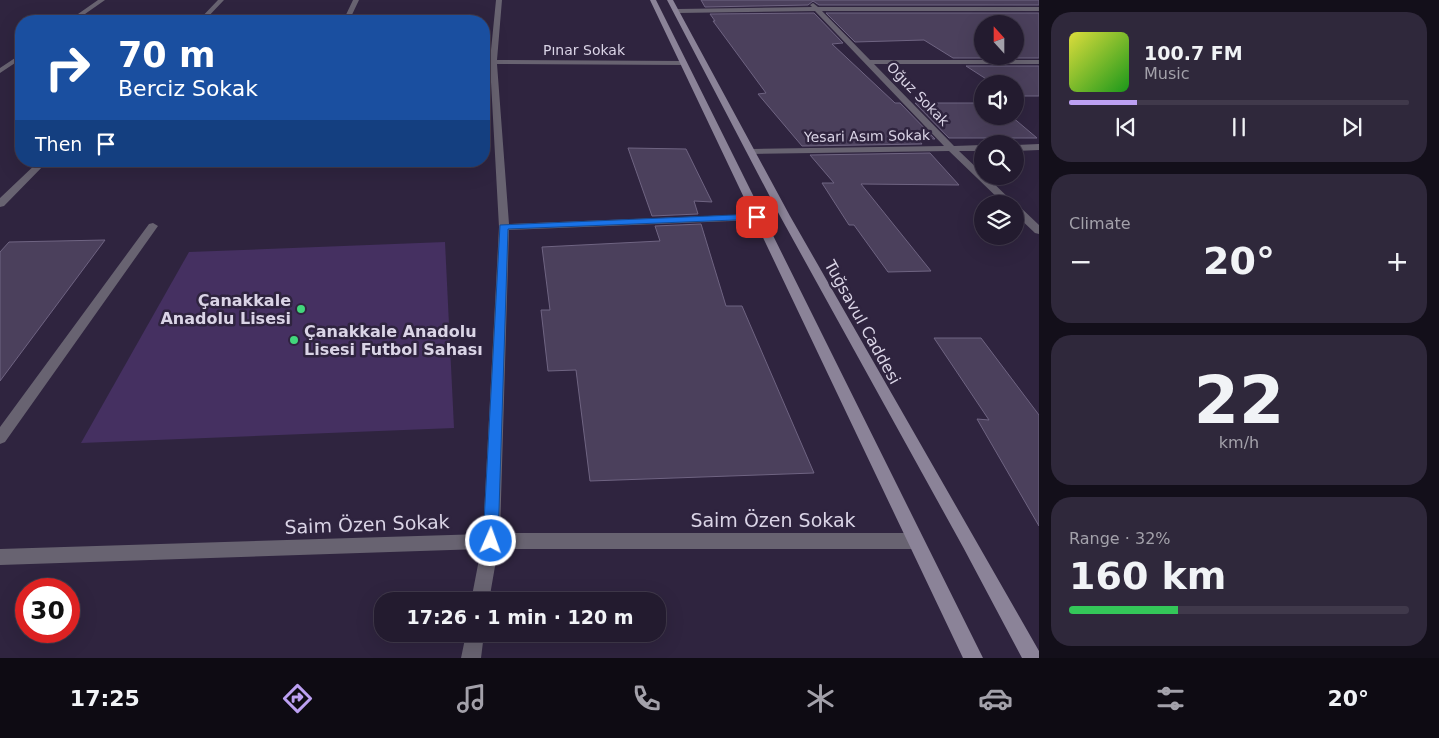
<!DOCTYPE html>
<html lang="en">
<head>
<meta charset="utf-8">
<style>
	:root { --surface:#231b2f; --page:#2f283b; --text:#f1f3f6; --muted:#a3a1aa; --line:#40394b; --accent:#bca0f2 }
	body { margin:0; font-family:"DejaVu Sans",sans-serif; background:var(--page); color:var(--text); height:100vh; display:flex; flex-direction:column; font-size:19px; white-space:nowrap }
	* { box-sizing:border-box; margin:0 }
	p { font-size:16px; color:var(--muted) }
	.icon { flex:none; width:28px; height:28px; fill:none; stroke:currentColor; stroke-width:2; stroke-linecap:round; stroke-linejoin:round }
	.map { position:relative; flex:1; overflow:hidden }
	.panel { display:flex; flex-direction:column; gap:12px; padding:12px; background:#130f1a; width:400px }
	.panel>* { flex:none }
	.banner { position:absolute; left:15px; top:15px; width:475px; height:152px; border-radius:20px; box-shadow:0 5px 20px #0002,0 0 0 1px var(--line); background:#1a4fa0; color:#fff; overflow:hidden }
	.needle { width:32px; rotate:339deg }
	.tools { position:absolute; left:974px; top:15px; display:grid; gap:10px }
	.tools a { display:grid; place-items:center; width:50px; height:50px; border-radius:50%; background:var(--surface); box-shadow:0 5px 20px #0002,0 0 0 1px var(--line); font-size:25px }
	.speed { position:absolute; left:15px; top:578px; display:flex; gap:10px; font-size:25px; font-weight:700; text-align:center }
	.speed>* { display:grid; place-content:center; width:65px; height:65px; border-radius:50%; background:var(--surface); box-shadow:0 5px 20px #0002,0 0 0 1px var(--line); line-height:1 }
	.speed .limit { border:8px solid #d22; background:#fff; color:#111 }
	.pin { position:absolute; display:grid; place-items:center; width:42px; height:42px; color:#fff; margin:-21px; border-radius:10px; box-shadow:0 2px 8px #0006 }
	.me { position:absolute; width:55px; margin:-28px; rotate:2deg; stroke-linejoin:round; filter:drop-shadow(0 0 4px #0008) }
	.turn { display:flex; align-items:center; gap:18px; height:105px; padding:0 20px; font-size:22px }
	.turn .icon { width:65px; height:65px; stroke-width:2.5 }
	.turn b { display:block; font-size:35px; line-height:42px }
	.then { display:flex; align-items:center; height:48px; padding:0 20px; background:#0003; gap:10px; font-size:19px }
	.big { font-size:38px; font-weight:700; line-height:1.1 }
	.panel .card { flex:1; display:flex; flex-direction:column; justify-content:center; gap:8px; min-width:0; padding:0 18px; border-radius:20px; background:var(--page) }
	.panel .dial { align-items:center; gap:0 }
	.dial b { font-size:65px; line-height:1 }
	.song { display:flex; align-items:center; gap:15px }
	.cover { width:60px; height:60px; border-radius:8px; background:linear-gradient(135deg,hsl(60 70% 55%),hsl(120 70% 35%)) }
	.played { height:5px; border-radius:2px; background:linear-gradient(90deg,var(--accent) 20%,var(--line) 20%) }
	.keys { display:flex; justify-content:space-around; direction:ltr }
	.heat { display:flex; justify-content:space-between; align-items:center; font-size:28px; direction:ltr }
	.charge { height:8px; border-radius:4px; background:linear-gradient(90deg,#34c759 32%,var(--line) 0) }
	.trip { position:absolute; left:374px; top:592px; width:292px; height:50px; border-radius:20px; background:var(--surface); box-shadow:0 5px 20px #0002,0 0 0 1px var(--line); font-weight:700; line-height:50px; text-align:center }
	.tab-bar { display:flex; height:80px; justify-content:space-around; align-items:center; background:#0e0b13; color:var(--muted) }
	.tab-bar .icon { width:35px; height:35px }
	.tab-bar .active { color:var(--accent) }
	.tab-bar b { font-size:22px; color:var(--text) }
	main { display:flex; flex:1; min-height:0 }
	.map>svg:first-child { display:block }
	.green { fill:#453061 }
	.building { fill:#4b405c; stroke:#6f6482; fill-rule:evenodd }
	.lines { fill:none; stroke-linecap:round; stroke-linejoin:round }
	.minor { fill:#686371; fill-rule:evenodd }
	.secondary { fill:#8b8398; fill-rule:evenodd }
	.route { fill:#1a73e8; stroke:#114b97 }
	.poi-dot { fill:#42d77c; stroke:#2f243f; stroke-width:2 }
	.labels { text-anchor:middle; stroke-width:5; stroke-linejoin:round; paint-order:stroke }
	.far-street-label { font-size:14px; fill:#dad4e6; stroke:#2f243f }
	.poi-label { font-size:16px; font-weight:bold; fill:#dad4e6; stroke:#2f243f; text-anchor:end }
	.street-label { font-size:16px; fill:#dad4e6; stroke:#2f243f }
	.near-street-label { font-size:19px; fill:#dad4e6; stroke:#2f243f }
</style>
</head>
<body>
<main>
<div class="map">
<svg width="1039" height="658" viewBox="0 0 1039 658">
	<rect width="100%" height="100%" fill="#2f243f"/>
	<path class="green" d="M445,242L454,428L81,443L189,252Z"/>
	<path class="building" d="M701,0H1039V5H819L813,1L808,5L705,7Z
		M814,13L843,43L832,44L895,103H900L935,139H918L922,144L802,146L758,94L766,93L713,21H715L710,14Z
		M826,13H1039V58H953L924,40L855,42ZM982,24H1015V56H982Z
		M966,66H1039V96H1015V84H994Z
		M915,103H982V116H1011L1037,138H949Z
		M628,148L686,149L712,202L694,201L698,214L652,216Z
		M930,153L959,185L861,184L931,271L888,272L854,225H849L822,183H834L810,155Z
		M701,224L726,306H742L814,473L590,481L576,370L548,371L541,310H550L542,247L660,241L655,226Z
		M105,240L0,381V252L9,242Z
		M934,338H981L1039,415V526L977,419L989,420Z"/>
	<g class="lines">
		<path class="minor" d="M98,0H105L75,21H68Z
			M218,0H224L204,21H198Z
			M353,0H359L349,21H343Z
			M496,0H502L497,60L683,61L687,63L683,65L497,64L509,224L757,214L762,217L757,220L509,230L500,533H915L921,536L923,541L921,546L915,549H498L489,601H471L481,549L0,565V549L483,534L499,227L490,64H484V60H490Z
			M813,3L818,7H1039V11H822L870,60H1039V64H874L954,146L982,145V151H959L982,173V176H986L1015,204H1004L949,151L749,154V150L752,149L944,146L815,11L677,13L674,11L677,9L812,7L810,5Z
			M21,54V59L0,73V68Z
			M1039,144V150L1015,151V145Z
			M39,161H48L4,206L0,207V198Z
			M1015,205L1019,206L1039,225V234L1035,233L1015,214Z
			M153,223L158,226L5,442L0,444V427L149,224Z
			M466,634H484L481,658H461Z"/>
		<path class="secondary" d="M650,0H656L983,658H963Z
			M667,0H673L790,216L1039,651V658H1022L963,547L780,216Z"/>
	</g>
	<path class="route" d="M757,214L760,215V219L508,229L498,541L496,546L491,548L485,546L483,541L500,225Z"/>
	<g class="poi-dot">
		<circle cx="301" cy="309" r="5"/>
		<circle cx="294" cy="340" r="5"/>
	</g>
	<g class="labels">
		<g class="far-street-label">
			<text x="584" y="55">Pınar Sokak</text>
			<text transform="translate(918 94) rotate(46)" y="5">Oğuz Sokak</text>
			<text transform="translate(867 136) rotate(-1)" y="5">Yesari Asım Sokak</text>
		</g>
		<g class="poi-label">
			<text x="291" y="306">Çanakkale<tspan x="291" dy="18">Anadolu Lisesi</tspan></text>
			<text x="304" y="337" text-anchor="start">Çanakkale Anadolu<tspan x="304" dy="18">Lisesi Futbol Sahası</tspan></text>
		</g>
		<g class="street-label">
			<text transform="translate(863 322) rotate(61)" y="6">Tuğsavul Caddesi</text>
		</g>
		<g class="near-street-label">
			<text x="773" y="527">Saim Özen Sokak</text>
			<text transform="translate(367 524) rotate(-2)" y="7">Saim Özen Sokak</text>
		</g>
	</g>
</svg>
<div class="tools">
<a><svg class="needle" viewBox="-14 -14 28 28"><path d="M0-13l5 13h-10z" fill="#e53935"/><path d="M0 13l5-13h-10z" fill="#a3a1aa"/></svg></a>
<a><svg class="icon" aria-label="sound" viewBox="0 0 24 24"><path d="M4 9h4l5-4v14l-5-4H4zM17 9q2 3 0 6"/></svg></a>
<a><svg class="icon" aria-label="search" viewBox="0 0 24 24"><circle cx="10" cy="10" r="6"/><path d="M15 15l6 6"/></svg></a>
<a><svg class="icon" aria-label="layers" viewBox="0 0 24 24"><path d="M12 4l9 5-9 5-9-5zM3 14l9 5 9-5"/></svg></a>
</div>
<div class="speed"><div class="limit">30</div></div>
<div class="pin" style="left:757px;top:217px;background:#d93025"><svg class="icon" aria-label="arrive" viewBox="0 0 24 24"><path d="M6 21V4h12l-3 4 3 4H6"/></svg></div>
<svg class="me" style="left:491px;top:541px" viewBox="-20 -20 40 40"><circle r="17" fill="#1a73e8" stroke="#fff" stroke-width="3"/><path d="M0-11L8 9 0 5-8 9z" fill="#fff"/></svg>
<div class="trip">17:26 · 1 min · 120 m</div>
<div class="banner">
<div class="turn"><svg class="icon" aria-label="right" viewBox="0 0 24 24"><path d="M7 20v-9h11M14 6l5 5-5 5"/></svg><div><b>70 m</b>Berciz Sokak</div></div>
<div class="then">Then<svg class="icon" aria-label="arrive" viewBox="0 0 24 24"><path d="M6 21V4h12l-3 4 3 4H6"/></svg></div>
</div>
</div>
<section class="panel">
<div class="card">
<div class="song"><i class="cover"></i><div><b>100.7 FM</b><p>Music</p></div></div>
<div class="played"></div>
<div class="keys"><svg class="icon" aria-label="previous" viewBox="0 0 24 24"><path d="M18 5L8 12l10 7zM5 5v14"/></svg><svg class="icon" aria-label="pause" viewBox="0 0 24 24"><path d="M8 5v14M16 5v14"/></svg><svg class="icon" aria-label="next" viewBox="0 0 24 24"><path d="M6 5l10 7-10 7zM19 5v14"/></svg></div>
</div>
<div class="card"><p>Climate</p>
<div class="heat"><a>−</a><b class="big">20°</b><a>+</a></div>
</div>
<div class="card dial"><b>22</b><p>km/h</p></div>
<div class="card"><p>Range · 32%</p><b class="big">160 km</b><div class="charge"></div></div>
</section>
</main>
<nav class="tab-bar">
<b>17:25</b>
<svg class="icon active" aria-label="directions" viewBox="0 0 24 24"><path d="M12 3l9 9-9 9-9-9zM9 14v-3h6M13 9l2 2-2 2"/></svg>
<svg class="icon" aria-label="music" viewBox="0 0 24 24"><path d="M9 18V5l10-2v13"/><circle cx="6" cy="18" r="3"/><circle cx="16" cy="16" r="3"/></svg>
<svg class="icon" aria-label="phone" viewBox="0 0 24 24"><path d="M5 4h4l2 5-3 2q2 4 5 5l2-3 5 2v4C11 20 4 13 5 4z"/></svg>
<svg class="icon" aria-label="climate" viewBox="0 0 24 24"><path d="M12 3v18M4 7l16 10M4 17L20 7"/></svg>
<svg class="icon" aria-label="car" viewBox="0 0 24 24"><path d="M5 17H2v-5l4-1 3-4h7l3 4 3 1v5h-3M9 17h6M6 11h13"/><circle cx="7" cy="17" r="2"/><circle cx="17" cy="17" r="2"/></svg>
<svg class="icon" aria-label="filters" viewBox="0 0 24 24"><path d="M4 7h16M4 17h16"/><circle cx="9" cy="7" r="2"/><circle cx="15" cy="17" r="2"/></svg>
<b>20°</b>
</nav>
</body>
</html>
